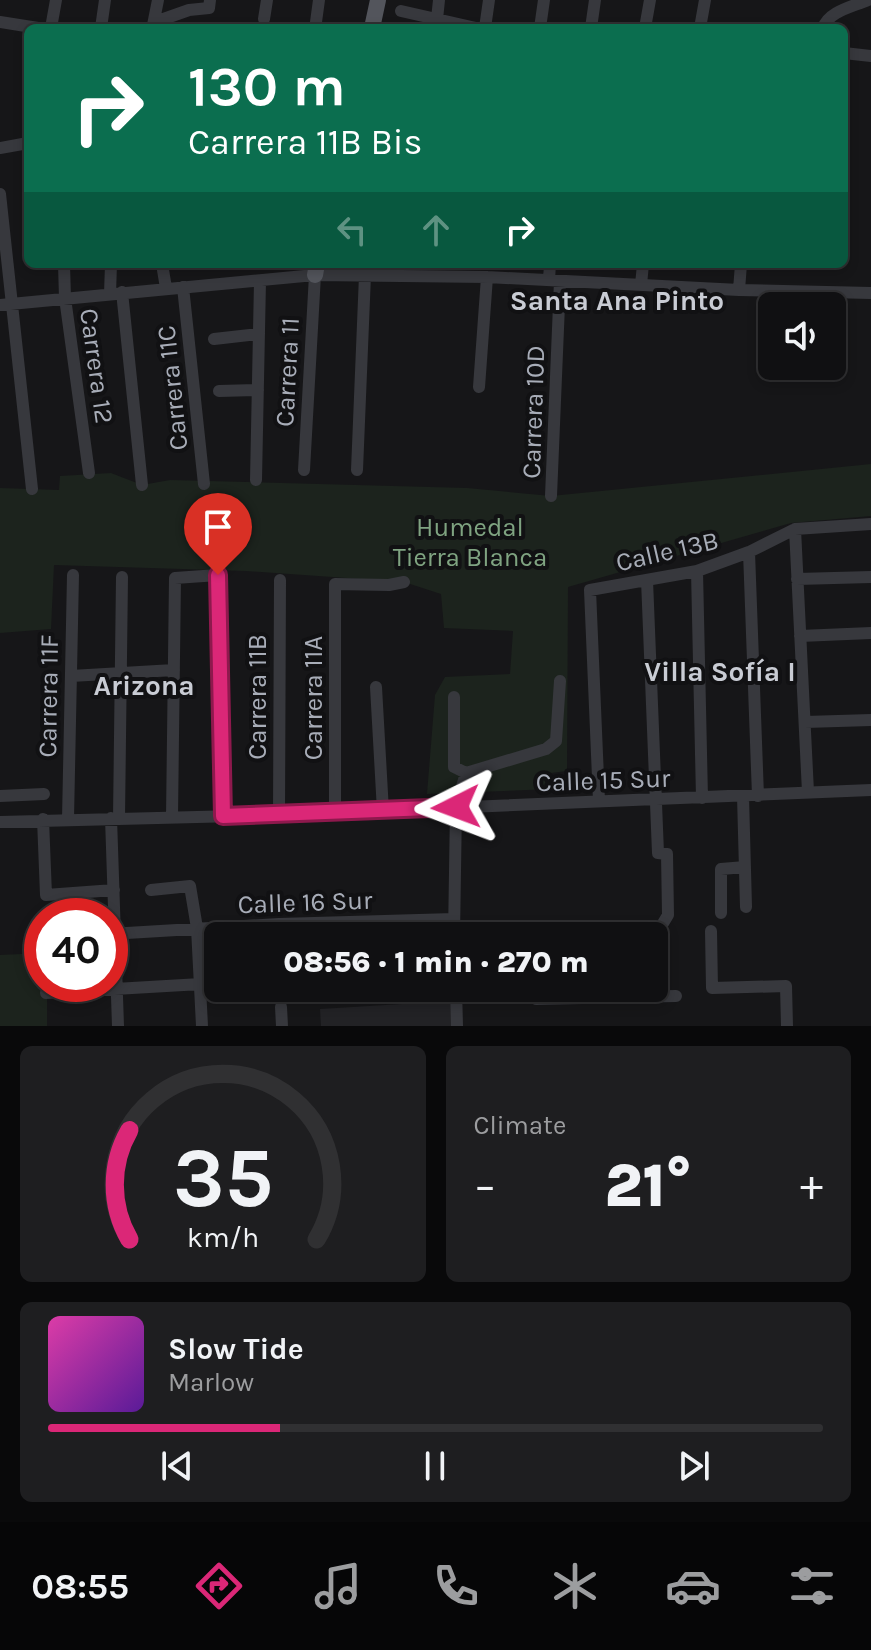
<!DOCTYPE html>
<html lang="en">
<head>
<meta charset="utf-8">
<style>
	:root { --surface:#101012; --page:#1e1e20; --text:#f1f3f6; --muted:#9c9d9f; --line:#303032; --accent:#db2777 }
	body { margin:0; font-family:Karla,sans-serif; background:var(--page); color:var(--text); height:100vh; display:flex; flex-direction:column; font-size:30px; white-space:nowrap }
	* { box-sizing:border-box; margin:0 }
	p { font-size:26px; color:var(--muted) }
	.icon { flex:none; width:44px; height:44px; fill:none; stroke:currentColor; stroke-width:2; stroke-linecap:round; stroke-linejoin:round }
	.map { position:relative; height:1026px; overflow:hidden }
	.sheet { display:flex; flex-direction:column; gap:20px; padding:20px; background:#09090a; flex:1 }
	.sheet>* { flex:none }
	.top-card { position:absolute; left:24px; top:24px; width:824px; height:244px; border-radius:12px; box-shadow:0 4px 12px #0003,0 0 0 2px var(--line); background:#0b6e4f; color:#fff; overflow:hidden }
	.buttons { position:absolute; left:758px; top:292px; display:grid; gap:16px }
	.buttons a { display:grid; place-items:center; width:88px; height:88px; border-radius:12px; background:var(--surface); box-shadow:0 4px 12px #0003,0 0 0 2px var(--line); font-size:40px }
	.speed { position:absolute; left:24px; top:898px; display:flex; gap:16px; font-size:40px; font-weight:700; text-align:center }
	.speed>* { display:grid; place-content:center; width:104px; height:104px; border-radius:50%; background:var(--surface); box-shadow:0 4px 12px #0003,0 0 0 2px var(--line); line-height:1 }
	.speed .limit { border:12px solid #d22; background:#fff; color:#111 }
	.pin { position:absolute; display:grid; place-items:center; width:68px; height:68px; color:#fff; margin:-82px -34px; border-radius:50% 50% 50% 0; rotate:-45deg; box-shadow:0 0 8px #0007 }
	.pin .icon { rotate:45deg }
	.me { position:absolute; width:88px; margin:-44px; rotate:267deg; stroke-linejoin:round; filter:drop-shadow(0 0 6px #0008) }
	.turn { display:flex; align-items:center; gap:28px; height:168px; padding:0 32px; font-size:36px }
	.turn .icon { width:104px; height:104px; stroke-width:2.5 }
	.turn b { display:block; font-size:56px; line-height:68px }
	.lanes { display:flex; align-items:center; height:76px; padding:0 32px; background:#0003; justify-content:center; gap:40px; direction:ltr }
	.lanes .off { opacity:.35 }
	.big { font-size:60px; font-weight:800; line-height:1.1 }
	.sheet .card { flex:1; display:flex; flex-direction:column; justify-content:center; gap:12px; min-width:0; padding:0 28px; border-radius:12px; background:var(--page) }
	.sheet .dial { align-items:center; gap:0 }
	.dial svg { height:208px; overflow:visible; fill:none; stroke:var(--line); stroke-width:7; stroke-linecap:round; text-anchor:middle }
	.dial text { fill:var(--text); stroke:none }
	.song { display:flex; align-items:center; gap:24px }
	.cover { width:96px; height:96px; border-radius:12px; background:linear-gradient(135deg,hsl(320 70% 55%),hsl(270 70% 35%)) }
	.played { height:8px; border-radius:4px; background:linear-gradient(90deg,var(--accent) 30%,var(--line) 30%) }
	.keys { display:flex; justify-content:space-around; direction:ltr }
	.heat { display:flex; justify-content:space-between; align-items:center; font-size:44px; direction:ltr }
	.sheet .tiles { flex:1; display:grid; gap:20px; grid-template-columns:1fr 1fr }
	.card:last-child { grid-column:span 2 }
	.trip { position:absolute; left:204px; top:922px; width:464px; height:80px; border-radius:12px; background:var(--surface); box-shadow:0 4px 12px #0003,0 0 0 2px var(--line); font-weight:800; line-height:80px; text-align:center }
	.dock { display:flex; height:128px; justify-content:space-around; align-items:center; background:#060607; color:var(--muted) }
	.dock .icon { width:56px; height:56px }
	.dock .selected { color:var(--accent) }
	.dock b { font-size:36px; color:var(--text) }
	.map>svg:first-child { display:block }
	.built { fill:#222225 }
	.green { fill:#1c231d }
	.lines { fill:none; stroke-linecap:round; stroke-linejoin:round }
	.minor { stroke:#37383d; stroke-width:12 }
	.major { stroke:#53555c; stroke-width:16 }
	.route-casing { stroke:#8e194d; stroke-width:20 }
	.route { stroke:#db2777; stroke-width:14 }
	.labels { text-anchor:middle; stroke-width:8; stroke-linejoin:round; paint-order:stroke }
	.street-label { font-size:26px; fill:#a8adb8; stroke:#111113 }
	.park-label { font-size:26px; fill:#7fa381; stroke:#111113 }
	.neighbourhood-label { font-size:28px; font-weight:bold; fill:#c9ccd4; stroke:#111113 }
</style>
</head>
<body>
<div class="map">
<svg width="871" height="1026" viewBox="0 0 871 1026">
	<rect width="100%" height="100%" fill="#161618"/>
	<path class="built" d="M451,1001L452,1026H321L320,1009Z"/>
	<path class="green" d="M871,464V516L791,523L568,587L567,771L551,773L553,789L427,794L435,695L445,677L510,674L513,631L444,628L441,594L404,582L246,571L54,565L51,629L0,633V488L59,490L60,476L111,473L142,485L170,480L467,488L551,496Z
		M42,953V984H47V1026H0V955Z"/>
	<g class="lines">
		<path class="minor" d="M401,11L476,28
			M264,19L267,0
			M437,19L439,0
			M0,22L38,28
			M155,22L189,10L209,8L210,0
			M316,22L319,0
			M153,25L158,0
			M51,28L56,0
			M101,28L105,0
			M485,28L489,0
			M540,28L544,0
			M591,28L595,0
			M645,28L650,0
			M700,28L705,0
			M823,28C829,11 852,7 868,0
			M844,53L871,56
			M0,148L28,143
			M0,194L32,489
			M64,264L65,298L89,473
			M162,264L166,288
			M549,280L550,264
			M641,285L643,264
			M183,287L204,484
			M739,290L741,264
			M122,292L142,485
			M110,294L111,264
			M0,305L315,275L487,277L739,290L871,293
			M214,339L259,334
			M479,387L487,277
			M219,391L258,390
			M304,470L315,275
			M357,470L365,275
			M256,480L260,281
			M551,496L560,281
			M795,529L808,792
			M749,552L758,796
			M697,571L702,798
			M797,579L871,577
			M647,580L658,853L667,854L668,915L659,930L657,996
			M800,636L871,633
			M71,676L174,670
			M376,687L383,811
			M454,697V767L466,773
			M805,722L871,720
			M0,796L44,794
			M743,796L746,907
			M599,801L590,590L697,571L749,552L795,529L871,524
			M335,812V584L389,585L404,582
			M279,815L280,580
			M172,817L175,578L218,575L223,816
			M111,818L118,1026
			M119,818L122,577
			M43,819L46,895L114,890
			M68,819L73,575
			M0,822L279,815L871,790
			M151,890L190,886L197,928L202,1026
			M721,913V869L745,867
			M711,931L712,988L786,986L787,1026
			M110,934L279,924L454,919
			M454,936L456,807L466,773L546,749L556,741L560,681
			M456,988L457,1026
			M466,988C491,988 514,985 536,999L676,996
			M46,993L218,983
			M281,1007L282,1026"/>
		<path class="major" d="M372,28L378,0
			M315,275L317,264"/>
	</g>
	<g class="lines">
		<defs>
			<path id="route" d="M218,575L223,816L456,807"/>
		</defs>
		<use href="#route" class="route-casing"/>
		<use href="#route" class="route"/>
	</g>
	<g class="labels">
		<g class="street-label">
			<text transform="translate(97 366) rotate(82)" y="9">Carrera 12</text>
			<text transform="translate(287 372) rotate(-87)" y="9">Carrera 11</text>
			<text transform="translate(172 388) rotate(-96)" y="9">Carrera 11C</text>
			<text transform="translate(533 412) rotate(-88)" y="9">Carrera 10D</text>
			<text transform="translate(667 551) rotate(-13)" y="9">Calle 13B</text>
			<text transform="translate(48 696) rotate(-89)" y="9">Carrera 11F</text>
			<text transform="translate(257 697) rotate(-90)" y="9">Carrera 11B</text>
			<text transform="translate(313 698) rotate(-90)" y="9">Carrera 11A</text>
			<text transform="translate(603 780) rotate(-2)" y="9">Calle 15 Sur</text>
			<text transform="translate(305 902) rotate(-2)" y="9">Calle 16 Sur</text>
		</g>
		<g class="park-label">
			<text x="470" y="536">Humedal<tspan x="470" dy="30">Tierra Blanca</tspan></text>
		</g>
		<g class="neighbourhood-label">
			<text x="617" y="310">Santa Ana Pinto</text>
			<text x="720" y="681">Villa Sofía I</text>
			<text x="144" y="695">Arizona</text>
		</g>
	</g>
</svg>
<div class="buttons">
<a><svg class="icon" aria-label="sound" viewBox="0 0 24 24"><path d="M4 9h4l5-4v14l-5-4H4zM17 9q2 3 0 6"/></svg></a>
</div>
<div class="speed"><div class="limit">40</div></div>
<div class="pin" style="left:218px;top:575px;background:#d93025"><svg class="icon" aria-label="arrive" viewBox="0 0 24 24"><path d="M6 21V4h12l-3 4 3 4H6"/></svg></div>
<svg class="me" style="left:456px;top:807px" viewBox="-20 -20 40 40"><path d="M0-17L14 15 0 8-14 15z" fill="#db2777" stroke="#fff" stroke-width="4"/></svg>
<div class="trip">08:56 · 1 min · 270 m</div>
<div class="top-card">
<div class="turn"><svg class="icon" aria-label="right" viewBox="0 0 24 24"><path d="M7 20v-9h11M14 6l5 5-5 5"/></svg><div><b>130 m</b>Carrera 11B Bis</div></div>
<div class="lanes"><svg class="icon off" aria-label="left" viewBox="0 0 24 24"><path d="M17 20v-9H6M10 6l-5 5 5 5"/></svg><svg class="icon off" aria-label="ahead" viewBox="0 0 24 24"><path d="M12 20V5M6 11l6-6 6 6"/></svg><svg class="icon" aria-label="right" viewBox="0 0 24 24"><path d="M7 20v-9h11M14 6l5 5-5 5"/></svg></div>
</div>
</div>
<section class="sheet">
<div class="tiles">
<div class="card dial"><svg viewBox="0 0 100 80">
<path d="M14 69A42 42 0 1 1 86 69"/>
<path d="M14 69A42 42 0 0 1 14 27" stroke="#db2777"/>
<text x="50" y="56" font-size="32" font-weight="700">35</text>
<text x="50" y="72" font-size="11">km/h</text>
</svg></div>
<div class="card"><p>Climate</p>
<div class="heat"><a>−</a><b class="big">21°</b><a>+</a></div>
</div>
<div class="card">
<div class="song"><i class="cover"></i><div><b>Slow Tide</b><p>Marlow</p></div></div>
<div class="played"></div>
<div class="keys"><svg class="icon" aria-label="previous" viewBox="0 0 24 24"><path d="M18 5L8 12l10 7zM5 5v14"/></svg><svg class="icon" aria-label="pause" viewBox="0 0 24 24"><path d="M8 5v14M16 5v14"/></svg><svg class="icon" aria-label="next" viewBox="0 0 24 24"><path d="M6 5l10 7-10 7zM19 5v14"/></svg></div>
</div>
</div>
</section>
<nav class="dock">
<b>08:55</b>
<svg class="icon selected" aria-label="directions" viewBox="0 0 24 24"><path d="M12 3l9 9-9 9-9-9zM9 14v-3h6M13 9l2 2-2 2"/></svg>
<svg class="icon" aria-label="music" viewBox="0 0 24 24"><path d="M9 18V5l10-2v13"/><circle cx="6" cy="18" r="3"/><circle cx="16" cy="16" r="3"/></svg>
<svg class="icon" aria-label="phone" viewBox="0 0 24 24"><path d="M5 4h4l2 5-3 2q2 4 5 5l2-3 5 2v4C11 20 4 13 5 4z"/></svg>
<svg class="icon" aria-label="climate" viewBox="0 0 24 24"><path d="M12 3v18M4 7l16 10M4 17L20 7"/></svg>
<svg class="icon" aria-label="car" viewBox="0 0 24 24"><path d="M5 17H2v-5l4-1 3-4h7l3 4 3 1v5h-3M9 17h6M6 11h13"/><circle cx="7" cy="17" r="2"/><circle cx="17" cy="17" r="2"/></svg>
<svg class="icon" aria-label="filters" viewBox="0 0 24 24"><path d="M4 7h16M4 17h16"/><circle cx="9" cy="7" r="2"/><circle cx="15" cy="17" r="2"/></svg>
</nav>
</body>
</html>
